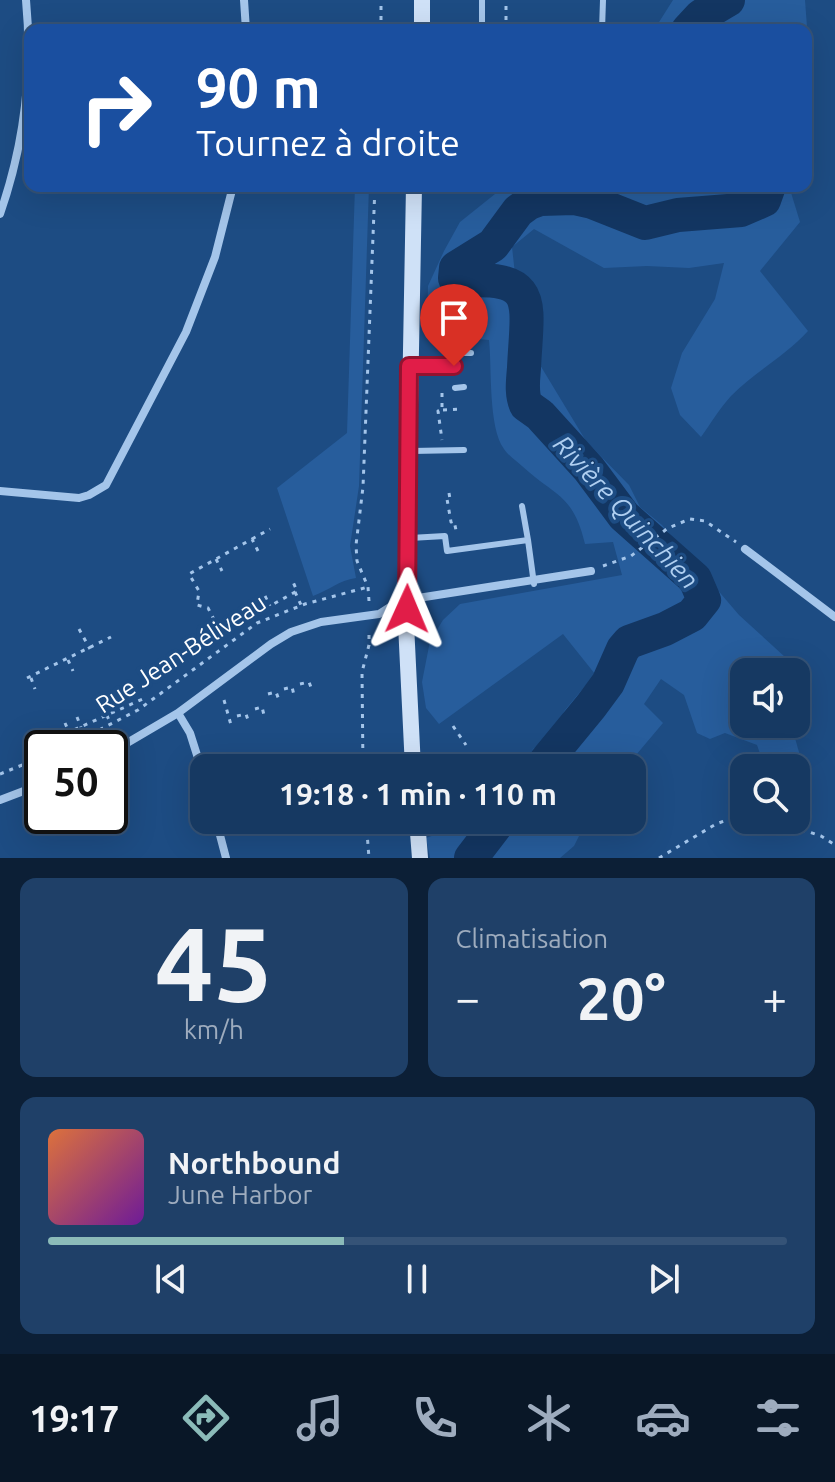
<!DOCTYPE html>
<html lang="fr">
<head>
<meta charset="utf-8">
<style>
	:root { --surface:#163962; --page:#1f4068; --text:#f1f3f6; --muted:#9eacbe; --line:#355377; --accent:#8bbbb9 }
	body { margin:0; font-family:Ubuntu,sans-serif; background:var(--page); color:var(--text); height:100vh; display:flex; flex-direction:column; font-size:30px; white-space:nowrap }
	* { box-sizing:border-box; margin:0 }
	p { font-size:26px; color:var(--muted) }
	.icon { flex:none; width:44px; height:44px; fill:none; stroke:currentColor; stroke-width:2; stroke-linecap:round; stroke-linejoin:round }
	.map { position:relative; height:858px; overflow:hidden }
	.side { display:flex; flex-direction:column; gap:20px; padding:20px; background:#0c1f36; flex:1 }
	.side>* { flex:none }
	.hud { position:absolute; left:24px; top:24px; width:788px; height:168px; border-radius:16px; box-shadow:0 8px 32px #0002,0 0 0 2px var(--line); background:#1a4fa0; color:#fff; overflow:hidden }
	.buttons { position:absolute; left:730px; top:658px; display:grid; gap:16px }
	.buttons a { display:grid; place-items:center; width:80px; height:80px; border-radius:16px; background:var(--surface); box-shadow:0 8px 32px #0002,0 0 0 2px var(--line); font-size:40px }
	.speed { position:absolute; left:24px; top:730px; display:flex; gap:16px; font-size:40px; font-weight:700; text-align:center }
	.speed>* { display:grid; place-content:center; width:104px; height:104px; border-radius:50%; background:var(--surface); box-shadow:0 8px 32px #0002,0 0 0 2px var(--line); line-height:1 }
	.speed .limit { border:4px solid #111; border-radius:12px; background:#fff; color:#111 }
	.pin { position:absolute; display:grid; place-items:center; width:68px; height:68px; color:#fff; margin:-82px -34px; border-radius:50% 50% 50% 0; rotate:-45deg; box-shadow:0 0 8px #0007 }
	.pin .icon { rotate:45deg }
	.me { position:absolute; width:88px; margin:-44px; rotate:1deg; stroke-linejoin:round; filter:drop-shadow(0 0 6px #0008) }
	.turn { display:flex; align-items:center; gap:28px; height:168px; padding:0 40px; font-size:36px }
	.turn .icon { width:104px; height:104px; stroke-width:2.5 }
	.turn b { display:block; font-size:56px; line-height:68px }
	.big { font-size:60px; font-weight:700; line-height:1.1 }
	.side .tile { flex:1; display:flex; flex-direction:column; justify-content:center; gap:12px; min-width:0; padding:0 28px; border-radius:16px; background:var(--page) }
	.side .dial { align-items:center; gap:0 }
	.dial b { font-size:104px; line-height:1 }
	.song { display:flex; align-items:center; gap:24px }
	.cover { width:96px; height:96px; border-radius:12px; background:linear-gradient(135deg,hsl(20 70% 55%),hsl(280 70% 35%)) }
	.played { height:8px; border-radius:4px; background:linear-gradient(90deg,var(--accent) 40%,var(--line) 40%) }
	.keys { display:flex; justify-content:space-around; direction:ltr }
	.heat { display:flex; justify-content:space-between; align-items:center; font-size:44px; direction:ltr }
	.side .tiles { flex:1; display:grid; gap:20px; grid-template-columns:1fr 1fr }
	.tile:last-child { grid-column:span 2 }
	.trip { position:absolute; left:190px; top:754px; width:456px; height:80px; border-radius:16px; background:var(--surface); box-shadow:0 8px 32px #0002,0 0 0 2px var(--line); font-weight:700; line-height:80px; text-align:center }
	.tabs { display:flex; height:128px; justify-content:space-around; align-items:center; background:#091727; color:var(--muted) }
	.tabs .icon { width:56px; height:56px }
	.tabs .on { color:var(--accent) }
	.tabs b { font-size:36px; color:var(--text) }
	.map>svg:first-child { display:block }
	.green { fill:#275d9c }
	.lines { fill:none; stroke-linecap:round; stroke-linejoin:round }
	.river { stroke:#133662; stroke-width:34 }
	.path { stroke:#a4c5ea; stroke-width:3; stroke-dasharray:4 6; stroke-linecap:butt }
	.lane { stroke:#a4c5ea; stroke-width:6 }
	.street { stroke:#a4c5ea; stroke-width:8 }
	.secondary { stroke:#cfe1f7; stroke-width:16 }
	.route-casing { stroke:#92132f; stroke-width:20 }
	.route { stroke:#e11d48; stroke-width:14 }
	.labels { text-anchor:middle; stroke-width:8; stroke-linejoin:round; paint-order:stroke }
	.street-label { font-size:24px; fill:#fff; stroke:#1d4c83 }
	.water-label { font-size:26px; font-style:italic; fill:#afcff1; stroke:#1d4c83 }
</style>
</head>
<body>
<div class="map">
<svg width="835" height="858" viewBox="0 0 835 858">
	<rect width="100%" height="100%" fill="#1d4c83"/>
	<path class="green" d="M673,0H805L807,27L805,30H654Z
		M355,186H369L359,486L350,546L356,578C339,580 328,591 313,596L277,488L347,433Z
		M505,186H789L800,222L760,271L808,331C785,356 755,372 731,396C720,408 711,423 701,437L680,415L671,388L682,353L715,299L724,263L689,268L647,266L604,268L534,229L512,247L515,274L530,279L543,315L537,360L586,441L629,485L640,507L662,525L739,615L797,668L796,687V672H744V724H787L795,738L804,770L765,768L757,745L725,733L710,739L697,733L684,695L661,679L644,704L663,723L625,768H521L533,749L552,734L565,710L595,674L563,634L439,724L426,708L422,682L430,641L443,620L460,604L622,575L613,542L585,544C573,494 556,497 522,466C516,461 508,455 504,449C488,427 492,368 489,340L478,339L477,326L427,325L428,286L444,251L460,222Z
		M462,820H587L574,846L560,858H430L426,838L454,828Z"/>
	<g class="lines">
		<path class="river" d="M688,30L701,16L728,0
			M540,768L591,706L608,683L623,649L629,642L665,629L692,615L704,600L695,579L624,516L589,469L540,415L526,405C521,393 523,381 524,368C527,302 540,275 459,281L455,278L456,268L493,245L518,211L529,203L540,199L574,198L592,202L645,223L678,215L741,210L764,200L769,186
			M471,858L500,820"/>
		<path class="path" d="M381,30V0
			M506,30V0
			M442,393V410L438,411L442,440
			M443,410L463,409
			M449,493L450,499H447L451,522L454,521L456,530
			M252,539L270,529
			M258,551L252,539L189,574L199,591L197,605L208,608L221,633L297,591L293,582
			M216,559L222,571
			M603,566L631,556L668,528L690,519L705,521L736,542
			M295,592L301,605
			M265,596L270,606
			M369,601L368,587L357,561L356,545L363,487L375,186
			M250,605L255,614
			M229,616L239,633
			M79,629L90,649
			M68,660L73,671
			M27,678L111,637
			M31,678L35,689
			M300,684L309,682L312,690
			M284,689L292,687L294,695
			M268,694L276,692L279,700
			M224,700L231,725
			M103,706L111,725
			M255,709L262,707L264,715
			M237,716L246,714L248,720
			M77,717L81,727
			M65,723L69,732
			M453,726L466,745
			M40,734L46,748
			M38,746L145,698
			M64,748L138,710L257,623L305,604L368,587
			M363,768L362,672L369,645V629
			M0,774L42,757
			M366,820L369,858
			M773,820L821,836L835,845
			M659,858L716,824L744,814"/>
		<path class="lane" d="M482,30V0
			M602,30L603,0
			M413,366H454V353H471
			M455,388L464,387
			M412,451L464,450
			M522,506L528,540
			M410,538L445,536L447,551L528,540L534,584"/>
		<path class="street" d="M244,0L246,30
			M0,214C24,145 33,73 26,0
			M0,491L79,498L89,495L106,485L186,332L215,257L233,186
			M745,549L835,617
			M178,713L190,733L204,777
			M110,753L178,713L271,644L291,632L321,622L379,614L399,601L591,571
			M0,800L42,784
			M216,820L226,858"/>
		<path class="secondary" d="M422,30V0
			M413,768L406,624L414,186
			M417,820L420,858"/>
	</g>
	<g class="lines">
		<defs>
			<path id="route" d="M407,609L409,366H454"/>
		</defs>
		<use href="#route" class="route-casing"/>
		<use href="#route" class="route"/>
	</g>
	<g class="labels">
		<g class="street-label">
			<text transform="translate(181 654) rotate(-33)" y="8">Rue Jean-Béliveau</text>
		</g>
		<g class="water-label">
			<text transform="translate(626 512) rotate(47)" y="9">Rivière Quinchien</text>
		</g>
	</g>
</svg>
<div class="buttons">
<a><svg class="icon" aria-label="sound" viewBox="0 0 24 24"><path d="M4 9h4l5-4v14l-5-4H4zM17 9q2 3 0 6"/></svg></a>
<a><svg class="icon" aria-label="search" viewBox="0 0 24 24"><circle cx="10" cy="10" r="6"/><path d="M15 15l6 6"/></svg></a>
</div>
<div class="speed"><div class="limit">50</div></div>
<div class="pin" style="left:454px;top:366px;background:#d93025"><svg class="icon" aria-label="arrive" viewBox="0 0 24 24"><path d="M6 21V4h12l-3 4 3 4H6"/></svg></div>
<svg class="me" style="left:407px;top:609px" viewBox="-20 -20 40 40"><path d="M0-17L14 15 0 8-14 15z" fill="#e11d48" stroke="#fff" stroke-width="4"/></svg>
<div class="trip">19:18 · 1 min · 110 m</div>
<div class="hud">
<div class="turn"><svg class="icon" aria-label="right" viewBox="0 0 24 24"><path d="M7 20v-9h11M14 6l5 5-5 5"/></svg><div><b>90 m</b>Tournez à droite</div></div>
</div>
</div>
<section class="side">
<div class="tiles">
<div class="tile dial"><b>45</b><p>km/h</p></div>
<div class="tile"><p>Climatisation</p>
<div class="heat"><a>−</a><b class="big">20°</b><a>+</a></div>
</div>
<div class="tile">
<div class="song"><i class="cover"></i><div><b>Northbound</b><p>June Harbor</p></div></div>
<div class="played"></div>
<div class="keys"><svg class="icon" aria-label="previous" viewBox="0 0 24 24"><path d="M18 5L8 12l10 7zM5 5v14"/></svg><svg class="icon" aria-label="pause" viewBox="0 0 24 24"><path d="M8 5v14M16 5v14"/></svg><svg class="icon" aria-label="next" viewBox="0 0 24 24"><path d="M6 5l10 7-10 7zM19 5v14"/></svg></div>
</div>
</div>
</section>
<nav class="tabs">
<b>19:17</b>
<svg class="icon on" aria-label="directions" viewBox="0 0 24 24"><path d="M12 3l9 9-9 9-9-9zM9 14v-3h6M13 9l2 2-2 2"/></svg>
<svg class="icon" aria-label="music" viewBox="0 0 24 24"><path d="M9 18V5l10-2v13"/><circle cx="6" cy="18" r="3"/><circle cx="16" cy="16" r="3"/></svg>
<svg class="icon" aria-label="phone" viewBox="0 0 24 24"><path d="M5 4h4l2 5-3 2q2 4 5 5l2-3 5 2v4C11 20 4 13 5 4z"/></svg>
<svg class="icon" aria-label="climate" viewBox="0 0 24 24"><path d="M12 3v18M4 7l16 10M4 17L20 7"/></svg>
<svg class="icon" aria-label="car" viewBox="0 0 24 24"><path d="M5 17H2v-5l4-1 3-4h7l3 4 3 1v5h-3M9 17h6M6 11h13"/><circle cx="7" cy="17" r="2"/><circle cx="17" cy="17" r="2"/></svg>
<svg class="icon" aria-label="filters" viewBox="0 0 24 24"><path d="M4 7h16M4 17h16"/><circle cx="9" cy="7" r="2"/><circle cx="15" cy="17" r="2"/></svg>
</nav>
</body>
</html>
